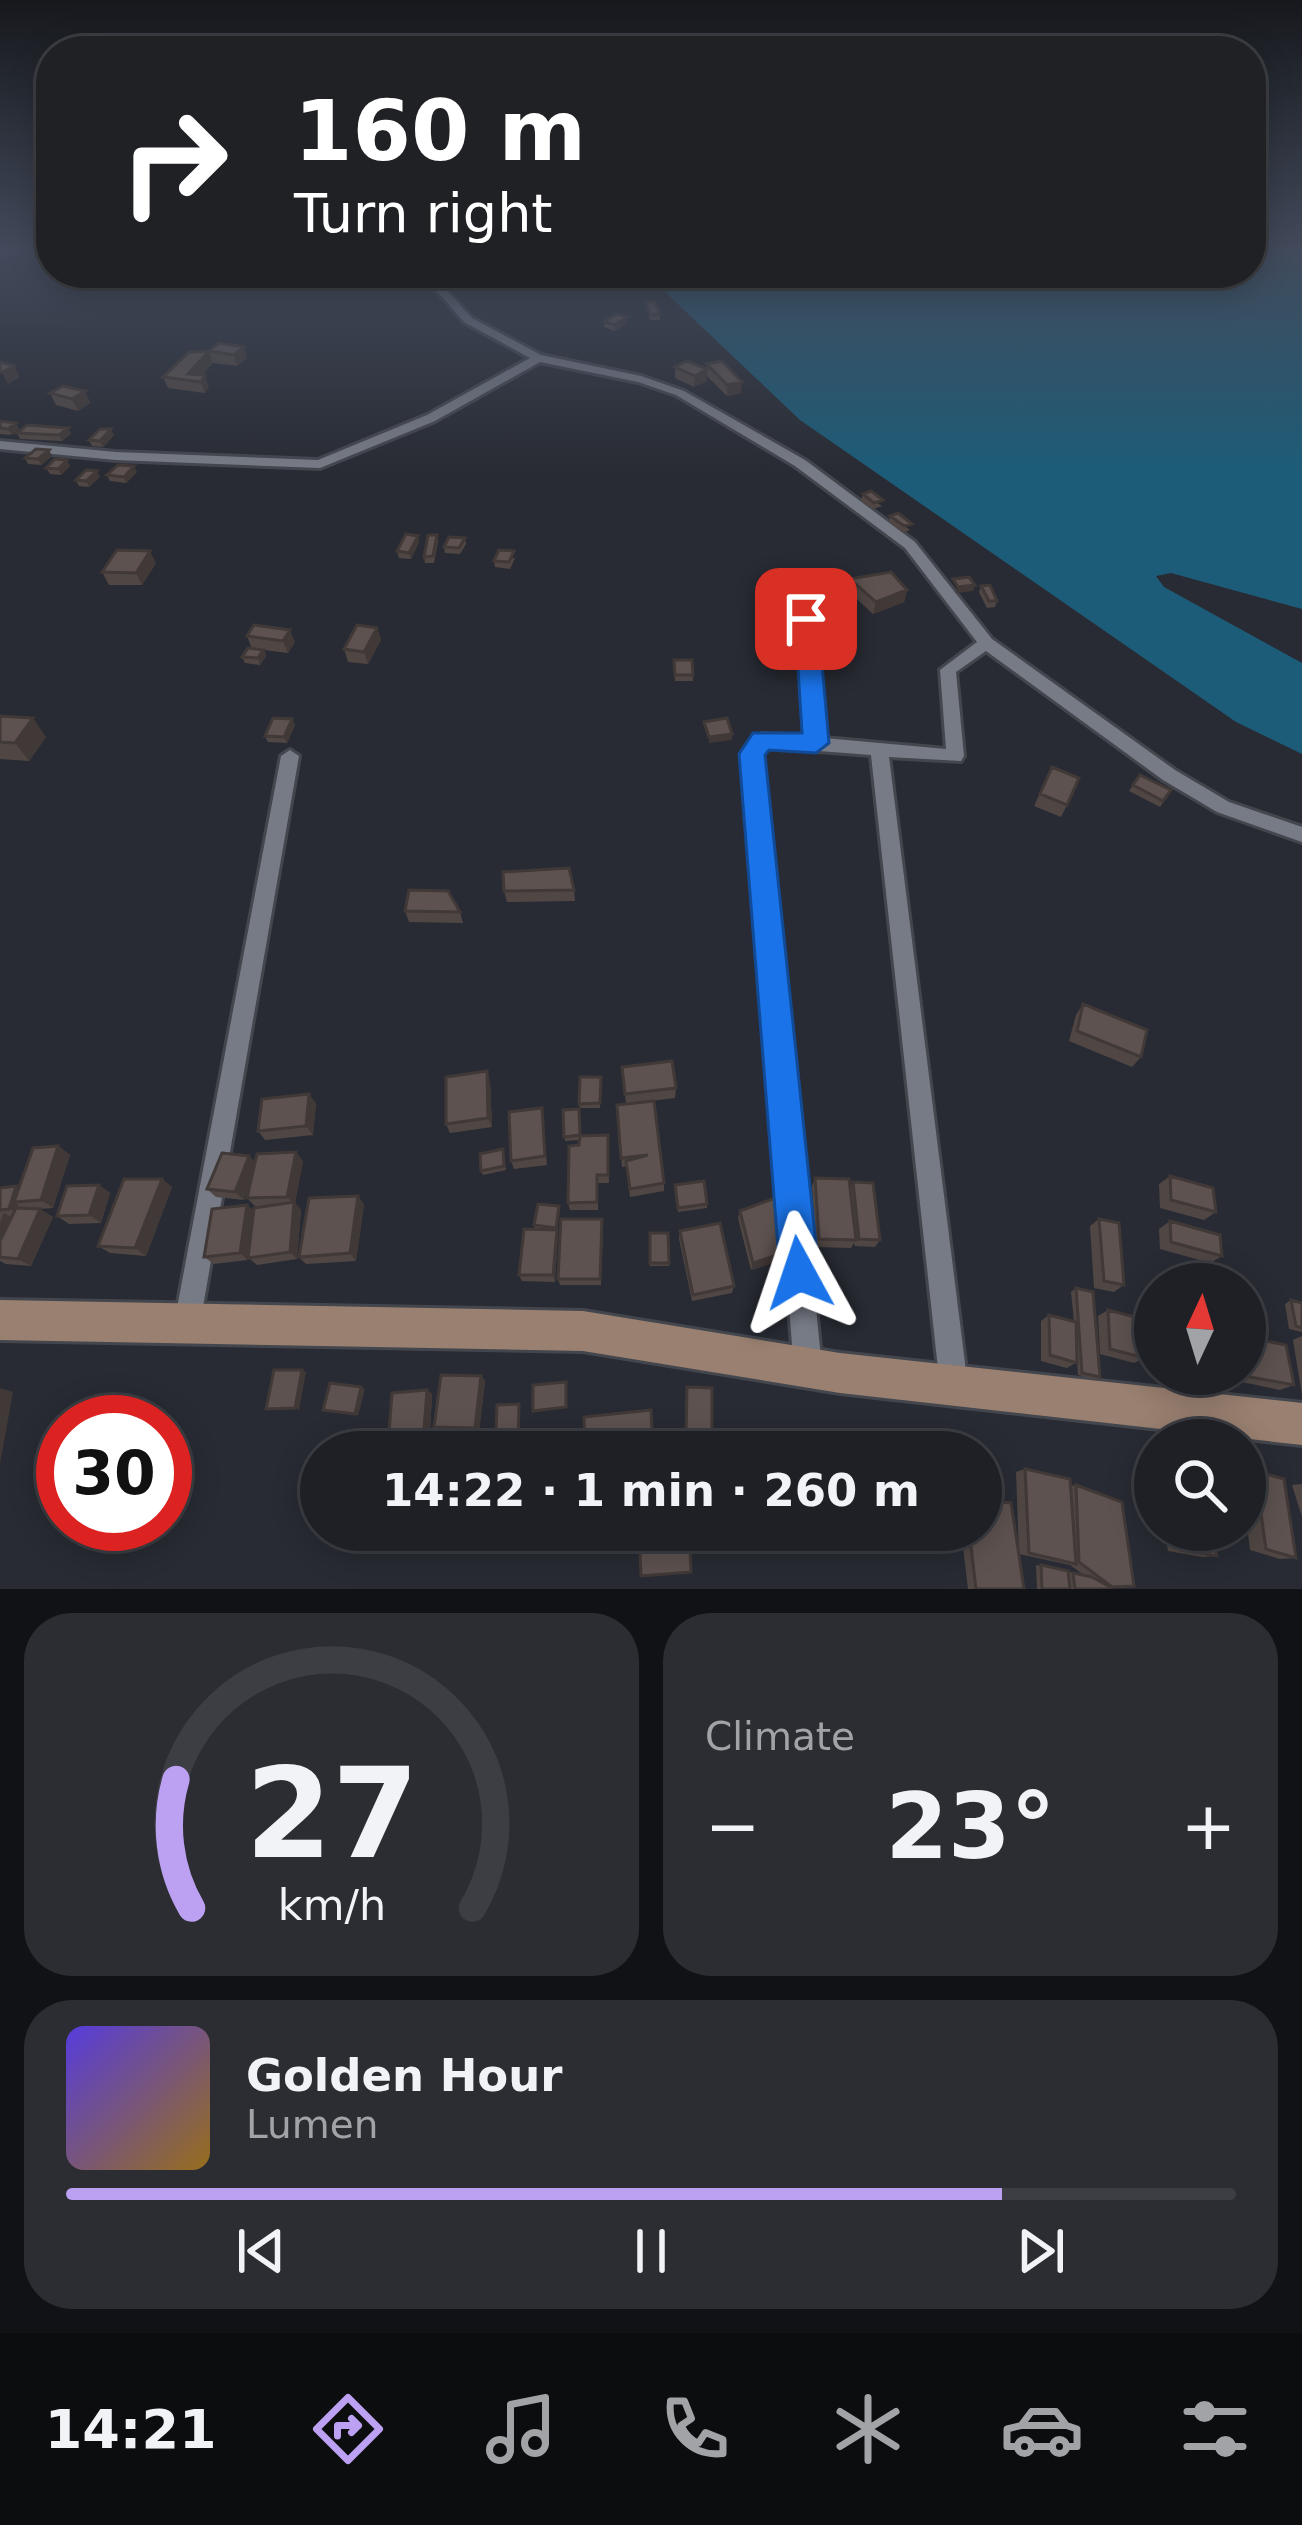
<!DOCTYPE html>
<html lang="en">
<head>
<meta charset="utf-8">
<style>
	:root { --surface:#1e2026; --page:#2b2d32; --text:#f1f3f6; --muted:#a1a3a7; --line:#3c3e43; --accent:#bca0f2 }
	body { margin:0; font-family:"DejaVu Sans",sans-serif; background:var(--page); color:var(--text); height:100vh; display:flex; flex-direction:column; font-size:45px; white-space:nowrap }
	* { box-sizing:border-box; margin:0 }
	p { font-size:39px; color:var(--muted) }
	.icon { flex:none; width:66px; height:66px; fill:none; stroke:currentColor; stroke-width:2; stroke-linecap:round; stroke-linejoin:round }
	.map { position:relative; height:1589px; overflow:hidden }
	.sheet { display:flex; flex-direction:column; gap:24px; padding:24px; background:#101215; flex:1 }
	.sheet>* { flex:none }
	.hud { position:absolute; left:36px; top:36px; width:1230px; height:252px; border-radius:48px; box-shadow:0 6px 30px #0003,0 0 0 3px var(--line); background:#202124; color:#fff; overflow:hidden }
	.needle { width:78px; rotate:4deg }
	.tools { position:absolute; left:1134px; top:1263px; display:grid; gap:24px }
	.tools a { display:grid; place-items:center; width:132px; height:132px; border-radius:50%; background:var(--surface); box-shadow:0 6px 30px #0003,0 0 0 3px var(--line); font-size:60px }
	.speed { position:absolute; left:36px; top:1395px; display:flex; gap:24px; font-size:60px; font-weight:700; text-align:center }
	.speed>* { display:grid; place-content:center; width:156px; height:156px; border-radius:50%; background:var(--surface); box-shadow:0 6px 30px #0003,0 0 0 3px var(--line); line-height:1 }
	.speed .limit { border:18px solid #d22; background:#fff; color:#111 }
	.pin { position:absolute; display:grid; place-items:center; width:102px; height:102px; color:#fff; margin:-51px; border-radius:24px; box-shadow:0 6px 18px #0006 }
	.me { position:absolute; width:132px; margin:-66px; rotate:355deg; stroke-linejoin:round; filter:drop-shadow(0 0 9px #0008) }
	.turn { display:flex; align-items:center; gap:42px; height:252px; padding:0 60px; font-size:54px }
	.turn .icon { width:156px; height:156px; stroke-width:2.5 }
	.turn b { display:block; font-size:84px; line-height:102px }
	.big { font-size:90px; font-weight:800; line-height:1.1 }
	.sheet .card { flex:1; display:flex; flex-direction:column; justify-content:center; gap:18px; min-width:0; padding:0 42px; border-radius:48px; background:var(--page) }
	.sheet .dial { align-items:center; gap:0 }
	.dial svg { height:312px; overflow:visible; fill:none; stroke:var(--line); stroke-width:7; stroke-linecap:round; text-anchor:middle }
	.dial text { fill:var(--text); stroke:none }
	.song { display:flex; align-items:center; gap:36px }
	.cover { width:144px; height:144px; border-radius:18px; background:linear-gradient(135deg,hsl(250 70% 55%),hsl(40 70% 35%)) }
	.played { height:12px; border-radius:6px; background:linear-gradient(90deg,var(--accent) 80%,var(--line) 80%) }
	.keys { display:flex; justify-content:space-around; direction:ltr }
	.heat { display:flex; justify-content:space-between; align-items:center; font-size:66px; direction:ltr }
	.sheet .tiles { flex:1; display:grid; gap:24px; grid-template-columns:1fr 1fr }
	.card:last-child { grid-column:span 2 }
	.trip { position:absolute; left:300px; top:1431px; width:702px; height:120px; border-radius:60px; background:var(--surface); box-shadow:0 6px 30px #0003,0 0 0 3px var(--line); font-weight:800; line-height:120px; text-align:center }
	.menu { display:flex; height:192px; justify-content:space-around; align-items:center; background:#0c0d0f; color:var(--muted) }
	.menu .icon { width:84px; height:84px }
	.menu .on { color:var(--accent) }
	.menu b { font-size:54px; color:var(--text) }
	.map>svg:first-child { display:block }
	.water { fill:#1d5c78 }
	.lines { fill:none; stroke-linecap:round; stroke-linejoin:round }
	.street-casing { stroke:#44464e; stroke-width:6 }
	.secondary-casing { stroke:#44464e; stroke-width:6 }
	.street { fill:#777b85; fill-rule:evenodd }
	.secondary { fill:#998070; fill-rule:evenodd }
	.wall { fill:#504744 }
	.shaded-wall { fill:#413937 }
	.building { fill:#5d524f; stroke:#413937; stroke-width:3 }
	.route { fill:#1a73e8; stroke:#114b97; stroke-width:3 }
</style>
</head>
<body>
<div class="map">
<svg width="1302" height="1589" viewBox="0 0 1302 1589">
	<rect width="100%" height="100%" fill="#282b33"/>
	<path class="water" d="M1251,249H1302V609L1171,573L1156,576L1164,587L1302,663V754L1236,722L800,420L645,273H1251Z"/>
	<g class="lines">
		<defs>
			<path id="street" d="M421,273H431L472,318L541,355L641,376L684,391L805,460L915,542L992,639L1175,770L1229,802L1302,827V842L1217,812L1163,780L986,651L956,672L964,756L961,761L889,757L968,1387L964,1397L954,1401L944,1397L940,1387L871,755L767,747L761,755L822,1368L818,1378L808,1382L798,1378L794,1368L743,754L756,736L762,734L807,736L798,619L806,614L814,619L824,738L946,749L940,670L977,642L905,548L795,466L676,395L638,382L540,362L435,421L320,468L116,460L0,449V441L116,452L318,460L427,415L530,358L464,322Z
				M290,750L299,756L200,1324L196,1333L187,1337L178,1333L174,1324L281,756Z"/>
			<path id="secondary" d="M0,1300L583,1311L840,1353L1302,1403V1445L840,1393L583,1351L0,1340Z"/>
		</defs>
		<use href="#street" class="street-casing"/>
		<use href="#secondary" class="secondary-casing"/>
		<use href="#street" class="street"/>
		<use href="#secondary" class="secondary"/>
	</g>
	<path class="wall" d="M546,273H572V282L553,286L546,279Z
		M645,302L660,314V320H650Z
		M604,322L627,323L615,331L604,327Z
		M209,351L247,358L237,366L213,363L202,375L209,387L205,393L168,388L163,377Z
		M707,364L741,393L727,396L707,376Z
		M675,367L707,381L694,387L675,378Z
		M85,391L90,403L78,411L56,405L50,393Z
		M0,421L16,423L19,429L11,435L0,434Z
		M68,428L71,434L62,441L20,439L17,433Z
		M114,435L103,447L92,446L89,440Z
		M49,450L52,456L41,465L28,464L25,458Z
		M70,466L61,475L50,474L46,468Z
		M137,472L126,483L110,481L107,475Z
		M100,477L89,487L79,486L76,480Z
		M863,494L882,506L873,509L861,501Z
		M890,516L910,530L903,533L889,522Z
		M437,535L438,541L434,563H425L424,557Z
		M465,538L466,544L460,554L445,553L444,547Z
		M419,542L411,559L399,558L397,551Z
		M515,558L510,569L495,567L494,561Z
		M156,563L142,585H109L102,572Z
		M850,579L907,590L904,602L873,614L848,591Z
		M981,586L997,601L995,607L987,608L979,592Z
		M377,628L381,640L368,664L348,662L344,649Z
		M247,636L295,642L288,653L264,650L266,656L260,665L245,663L242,657L252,649Z
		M674,660H692L693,681H675Z
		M0,716L46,737L29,761L0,759Z
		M292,719L295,725L287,743L268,742L265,736Z
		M1052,767L1067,805L1061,817L1034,806Z
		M1140,775L1171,790L1160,807L1129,791Z
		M574,890L575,901L507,902L504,891Z
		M405,911L460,912L463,923L409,922Z
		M1083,1004L1141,1057L1132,1067L1069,1041L1076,1015Z
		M622,1067L676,1088L675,1098L626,1104Z
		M601,1077L600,1108H580L579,1104Z
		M490,1081L492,1127L450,1133L446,1124Z
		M316,1103L313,1135L265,1140L258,1131Z
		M617,1105L664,1183V1191L630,1197L626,1166L622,1167Z
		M542,1108L547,1165L514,1169L511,1161Z
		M563,1110L580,1136L608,1135L609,1183H598V1210H570L568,1203L580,1140L565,1141Z
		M58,1146L70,1155L53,1208L39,1209L53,1217L31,1266L6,1264L0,1261V1188L19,1189Z
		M503,1149L506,1170L483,1175L481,1171Z
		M249,1156L255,1162L303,1161L295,1203L301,1210L297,1259L257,1265L249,1258L248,1260L214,1264L204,1257L247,1205L254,1211L265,1206H255L247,1198L251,1181L244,1200L216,1197L207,1189Z
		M1170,1176L1216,1212L1204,1220L1160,1208L1159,1184Z
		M815,1178L850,1188L853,1182L880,1240L875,1247L855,1246L854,1243L851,1248L816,1247L812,1186Z
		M162,1179L172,1187L146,1256L110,1253L98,1246Z
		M99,1185L110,1193L101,1223L69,1224L57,1216Z
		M675,1189L707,1204V1208L678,1212Z
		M364,1204L356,1261L306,1264L299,1257Z
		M559,1206L555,1282L522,1281L519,1275L535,1229L534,1225Z
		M740,1211L795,1249L792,1257L751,1270L738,1218Z
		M1099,1219L1124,1285L1114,1292L1094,1288L1090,1226Z
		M1170,1221L1222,1256L1210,1263L1160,1249L1159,1229Z
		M603,1227L601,1285H560L558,1279Z
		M680,1231L734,1286L732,1293L692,1301L679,1239Z
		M650,1233H668L669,1266H650Z
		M1223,1273L1245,1284H1219L1217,1276Z
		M1076,1288L1100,1377L1095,1379L1078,1375L1077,1362L1067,1368L1041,1361V1321L1049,1315L1074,1321L1071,1292Z
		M1291,1300L1302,1303V1332L1289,1329L1285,1304Z
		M1108,1310L1145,1358L1134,1363L1100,1354L1098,1316Z
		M1302,1336V1395L1293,1340Z
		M1231,1374H1245L1294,1385L1280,1390L1232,1380Z
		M481,1376L485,1381L479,1432L439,1430L434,1427Z
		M427,1390L432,1394L430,1433L395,1436L389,1433Z
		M686,1391L712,1435L711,1438H685Z
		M1025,1469L1071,1486L1076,1485L1110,1589H1037L1036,1565L1084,1575L1070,1565L1019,1554L1016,1472Z
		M1255,1471L1296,1558L1280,1559L1250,1550L1245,1509V1473Z
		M1302,1484V1517L1292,1485Z
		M961,1530H981L1024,1589H968Z
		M1165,1530H1212L1217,1556L1203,1557L1168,1551Z"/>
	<path class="shaded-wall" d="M561,273H572V282L553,286L552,275Z
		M627,317V323L615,331V325Z
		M244,347L247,358L237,366L234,355Z
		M209,351L213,363L197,381L188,374Z
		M14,366L20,377L8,384L2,372Z
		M707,369V381L694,387L695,376Z
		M205,375L209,387L205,393L201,382Z
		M742,382L741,393L727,396V385Z
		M85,391L90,403L78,411L72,399Z
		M16,423L19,429L11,435L8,429Z
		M68,428L71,434L62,441L59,435Z
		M111,429L114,435L103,447L100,441Z
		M49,450L52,456L41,465L38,459Z
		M67,460L70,466L61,475L58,469Z
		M134,466L137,472L126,483L124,477Z
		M97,471L100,477L89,487L86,481Z
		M418,536L419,542L411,559L409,553Z
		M150,551L156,563L142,585L136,573Z
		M975,585L973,591L956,593L958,587Z
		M907,590L904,602L873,614L876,602Z
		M377,628L381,640L368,664L364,652Z
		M290,630L295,642L288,653L283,641Z
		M263,650L266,656L260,665L258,658Z
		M33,718L46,737L29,761L15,743Z
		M292,719L295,725L287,743L284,737Z
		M732,734V740L709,743V737Z
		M487,1071L490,1081L492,1127L488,1118Z
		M309,1094L316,1103L313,1135L306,1126Z
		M58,1146L70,1155L53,1208L41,1200Z
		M296,1152L303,1161L295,1203L301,1210L297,1259L290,1252L294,1204L287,1197Z
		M249,1156L257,1165L244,1200L235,1192Z
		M162,1179L172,1187L146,1256L135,1248Z
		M99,1185L110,1193L101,1223L89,1215Z
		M16,1186L22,1191L14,1202L18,1205L16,1212L9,1209Z
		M358,1196L364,1204L356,1261L350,1253Z
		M247,1205L255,1212L248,1260L240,1253Z
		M559,1206L560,1210L557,1231L558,1237L555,1282L553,1275L556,1228Z
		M40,1209L53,1217L31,1266L18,1259Z
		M4,1213L17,1221L0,1259V1222Z
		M795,1249L792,1257L751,1270L753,1263Z
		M302,1370L306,1372L299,1410L295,1408Z
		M481,1376L485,1381L479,1432L475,1428Z
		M361,1387L365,1389L358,1416L355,1414Z
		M0,1388L13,1392L0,1464Z
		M427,1390L432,1394L430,1433L424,1429Z"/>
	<path class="building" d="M655,301L660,314L650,315L645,302Z
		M616,314L627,317L615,325L604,322Z
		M219,343L244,347L234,355L209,351Z
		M209,351L188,374L205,375L201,382L163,377L189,352Z
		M687,361L707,369L695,376L675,367Z
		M722,361L742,382L727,385L707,364Z
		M0,362L14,366L2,372H0Z
		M63,386L85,391L72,399L50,393Z
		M0,421L16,423L8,429L0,428Z
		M27,425L68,428L59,435L17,433Z
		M100,429H111L100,441L89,440Z
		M36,449L49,450L38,459L25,458Z
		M55,459L67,460L58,469L46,468Z
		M118,465L134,466L124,477L107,475Z
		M86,470L97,471L86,481L76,480Z
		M871,491L883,500L874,503L863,494Z
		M898,513L912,524L904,526L890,516Z
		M406,534L418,536L409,553L397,551Z
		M428,535H437L433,556L424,557Z
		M449,537L465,538L459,548L444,547Z
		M117,550L150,551L136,573L102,572Z
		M499,550L514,551L509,562L494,561Z
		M891,572L907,590L876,602L850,579Z
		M969,577L975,585L958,587L953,579Z
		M990,585L997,601H989L981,586Z
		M254,625L290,630L283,641L247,636Z
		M357,625L377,628L364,652L344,649Z
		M248,648L263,650L258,658L242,657Z
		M674,660H692L693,675H675Z
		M0,716L33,718L15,743L0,742Z
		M273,718L292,719L284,737L265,736Z
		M727,718L732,734L709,737L704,722Z
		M1052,767L1079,778L1067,805L1040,794Z
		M1140,775L1171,790L1163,801L1133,785Z
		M569,868L574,890L504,891L503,872Z
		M409,890L448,891L460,912L405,911Z
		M1083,1004L1147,1030L1141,1057L1077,1031Z
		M672,1061L676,1088L625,1094L622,1067Z
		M487,1071L488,1118L446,1124V1077Z
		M580,1077H601L600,1103L579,1104Z
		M309,1094L306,1126L258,1131L262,1099Z
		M654,1101L664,1183L630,1189L626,1161L648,1155L621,1158L617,1105Z
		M542,1108L545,1156L511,1161L509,1112Z
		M579,1109L580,1135L564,1137L563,1110Z
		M608,1135V1175H597V1202L568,1203L569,1146L579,1145L580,1136Z
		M58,1146L41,1200L14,1202L33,1148Z
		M503,1149L504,1166L481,1171L480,1154Z
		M296,1152L287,1197L247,1198L257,1154Z
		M222,1153L249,1156L235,1192L207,1189Z
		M1170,1176L1213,1188L1216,1212L1171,1200Z
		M815,1178L849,1179L856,1240L819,1239Z
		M124,1179H162L135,1248L98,1246Z
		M704,1181L707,1204L678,1208L675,1185Z
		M853,1182L873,1183L880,1240L859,1239Z
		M99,1185L89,1215L57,1216L67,1186Z
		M16,1186L9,1209L0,1210V1188Z
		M358,1196L350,1253L299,1257L309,1198Z
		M778,1197L795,1249L753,1263L740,1211Z
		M294,1202L290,1252L248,1258L254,1208Z
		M538,1204L559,1206L556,1228L534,1225Z
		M247,1205L240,1253L204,1257L212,1209Z
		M16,1208L40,1209L18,1259L0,1257V1241Z
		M561,1219H602L600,1279H558Z
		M1099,1219L1119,1223L1124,1285L1104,1281Z
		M1170,1221L1220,1235L1222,1256L1171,1242Z
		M720,1223L734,1286L693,1295L680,1231Z
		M524,1229L557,1230L553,1275H519Z
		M650,1233H668L669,1263H650Z
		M1223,1273L1243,1277L1245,1284H1225Z
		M1076,1288L1093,1292L1100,1377L1082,1373Z
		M1291,1300L1302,1303V1328L1296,1326Z
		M1108,1310L1142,1319L1145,1358L1110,1349Z
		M1049,1315L1076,1322L1077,1363L1050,1355Z
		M1245,1337L1286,1345L1294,1385L1245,1376Z
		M274,1370H302L295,1408L266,1409Z
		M441,1375L481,1376L475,1428L434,1427Z
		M566,1382V1407L533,1411V1385Z
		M330,1383L361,1387L355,1414L323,1410Z
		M687,1387L712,1388V1435L686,1434Z
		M427,1390L424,1429L389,1433L392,1393Z
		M519,1404L518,1451L495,1452L497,1405Z
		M651,1410L653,1450L630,1452H585L584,1417Z
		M567,1444V1452H534V1446Z
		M1025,1469L1070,1479L1076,1564L1029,1553Z
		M1255,1471L1284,1479L1296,1558L1266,1549Z
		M1076,1485L1122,1502L1134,1586L1112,1587L1079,1562Z
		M981,1500L1011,1503L1024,1589H976L969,1530H981Z
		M639,1530H689L691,1572L641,1576Z
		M1178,1530H1212L1217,1556L1181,1550Z
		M1041,1565L1068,1571L1070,1589H1042Z
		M1073,1573L1092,1577L1110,1587V1589H1075Z"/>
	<linearGradient id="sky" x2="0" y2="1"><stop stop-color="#16181c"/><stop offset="0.53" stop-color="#424a5b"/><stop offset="1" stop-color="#424a5b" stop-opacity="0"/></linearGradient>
	<rect width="1302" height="472" fill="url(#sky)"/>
	<path class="route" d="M806,611L818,619L829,743L816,753L769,750L765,755L819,1273L813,1287L799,1293L785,1287L780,1273L739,754L753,733H802L795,619Z"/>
</svg>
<div class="tools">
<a><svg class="needle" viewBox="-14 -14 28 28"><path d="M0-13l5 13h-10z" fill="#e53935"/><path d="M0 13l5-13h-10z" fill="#a1a3a7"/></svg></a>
<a><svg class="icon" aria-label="search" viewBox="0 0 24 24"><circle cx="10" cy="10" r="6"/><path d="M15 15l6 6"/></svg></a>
</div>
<div class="speed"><div class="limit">30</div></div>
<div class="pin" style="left:806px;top:619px;background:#d93025"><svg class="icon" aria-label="arrive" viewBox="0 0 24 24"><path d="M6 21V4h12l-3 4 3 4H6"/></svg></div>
<svg class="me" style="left:799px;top:1273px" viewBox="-20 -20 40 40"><path d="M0-17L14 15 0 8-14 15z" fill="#1a73e8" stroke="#fff" stroke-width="4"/></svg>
<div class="trip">14:22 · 1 min · 260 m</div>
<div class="hud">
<div class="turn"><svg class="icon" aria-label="right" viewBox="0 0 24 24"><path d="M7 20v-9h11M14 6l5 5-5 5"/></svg><div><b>160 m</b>Turn right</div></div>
</div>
</div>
<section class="sheet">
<div class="tiles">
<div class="card dial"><svg viewBox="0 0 100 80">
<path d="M14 69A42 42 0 1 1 86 69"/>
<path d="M14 69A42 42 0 0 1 10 36" stroke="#bca0f2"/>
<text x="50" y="56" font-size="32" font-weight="700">27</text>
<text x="50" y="72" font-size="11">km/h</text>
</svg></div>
<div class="card"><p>Climate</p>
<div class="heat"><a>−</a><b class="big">23°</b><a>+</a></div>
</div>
<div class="card">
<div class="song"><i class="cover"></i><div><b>Golden Hour</b><p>Lumen</p></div></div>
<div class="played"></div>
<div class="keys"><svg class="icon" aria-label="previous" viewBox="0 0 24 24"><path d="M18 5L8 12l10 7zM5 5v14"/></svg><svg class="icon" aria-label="pause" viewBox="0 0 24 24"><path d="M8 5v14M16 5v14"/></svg><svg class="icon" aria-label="next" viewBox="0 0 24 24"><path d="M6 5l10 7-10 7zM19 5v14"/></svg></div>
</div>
</div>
</section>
<nav class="menu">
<b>14:21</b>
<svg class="icon on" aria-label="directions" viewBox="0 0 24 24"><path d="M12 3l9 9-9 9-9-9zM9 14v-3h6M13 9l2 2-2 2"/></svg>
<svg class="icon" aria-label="music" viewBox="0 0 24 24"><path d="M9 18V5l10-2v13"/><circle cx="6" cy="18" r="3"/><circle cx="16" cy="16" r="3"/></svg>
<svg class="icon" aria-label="phone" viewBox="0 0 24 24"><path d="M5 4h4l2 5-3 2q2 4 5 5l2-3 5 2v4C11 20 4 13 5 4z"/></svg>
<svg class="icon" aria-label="climate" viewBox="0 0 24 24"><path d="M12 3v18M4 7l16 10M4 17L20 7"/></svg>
<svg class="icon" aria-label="car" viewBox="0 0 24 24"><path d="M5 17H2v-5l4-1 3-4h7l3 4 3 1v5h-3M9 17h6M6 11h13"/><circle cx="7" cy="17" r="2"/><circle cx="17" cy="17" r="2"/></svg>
<svg class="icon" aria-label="filters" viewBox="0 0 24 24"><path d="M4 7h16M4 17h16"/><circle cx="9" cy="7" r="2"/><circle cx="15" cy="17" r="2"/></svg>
</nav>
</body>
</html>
